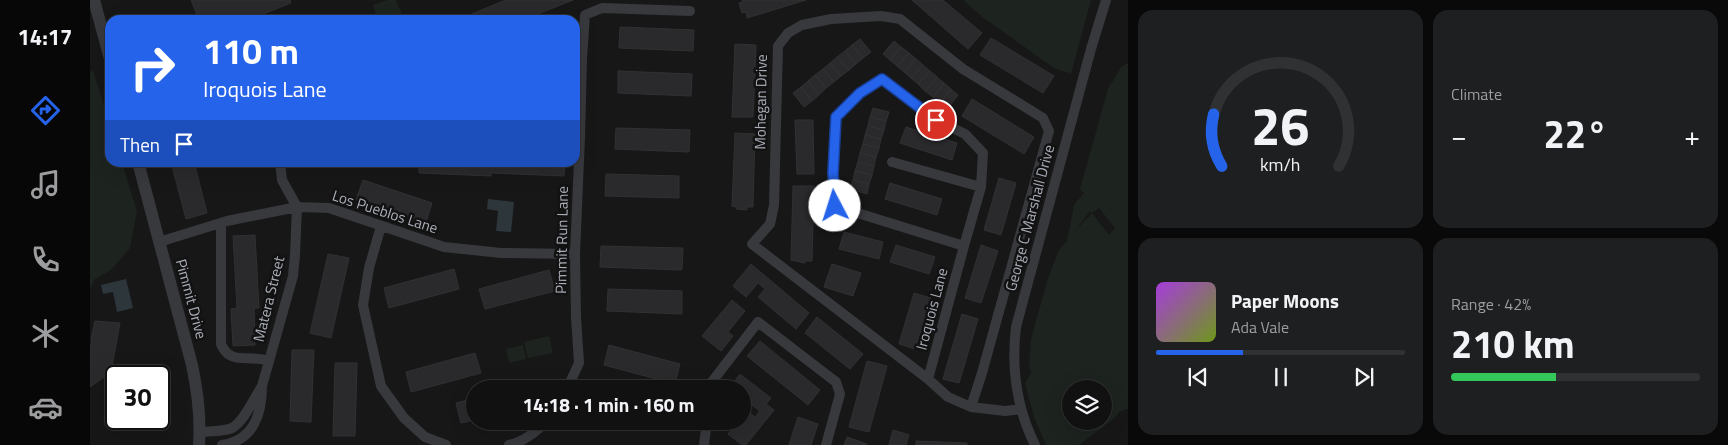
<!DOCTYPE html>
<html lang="en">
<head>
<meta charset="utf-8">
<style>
	:root { --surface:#111112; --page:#1e1f20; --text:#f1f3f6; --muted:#9c9d9f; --line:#303132; --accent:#2563eb }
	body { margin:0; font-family:"Titillium Web",sans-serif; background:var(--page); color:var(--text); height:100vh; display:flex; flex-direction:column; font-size:19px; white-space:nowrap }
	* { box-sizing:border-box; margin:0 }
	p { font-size:16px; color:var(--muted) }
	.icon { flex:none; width:28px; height:28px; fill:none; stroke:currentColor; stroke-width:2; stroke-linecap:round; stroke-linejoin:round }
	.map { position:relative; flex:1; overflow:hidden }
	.side { display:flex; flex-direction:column; gap:10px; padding:10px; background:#09090a; width:600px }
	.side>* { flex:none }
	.banner { position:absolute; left:15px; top:15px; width:475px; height:152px; border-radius:15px; box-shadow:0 5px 20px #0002,0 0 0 1px var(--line); background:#2563eb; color:#fff; overflow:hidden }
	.tools { position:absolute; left:972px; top:380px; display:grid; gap:10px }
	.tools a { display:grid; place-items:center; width:50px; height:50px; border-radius:50%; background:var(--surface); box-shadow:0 5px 20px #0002,0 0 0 1px var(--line); font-size:25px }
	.speed { position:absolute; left:15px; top:365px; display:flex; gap:10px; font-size:25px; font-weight:700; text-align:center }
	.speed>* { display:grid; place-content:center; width:65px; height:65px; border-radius:50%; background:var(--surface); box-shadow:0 5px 20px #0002,0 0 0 1px var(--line); line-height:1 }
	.speed .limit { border:2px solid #111; border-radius:8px; background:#fff; color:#111 }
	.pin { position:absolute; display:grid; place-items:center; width:42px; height:42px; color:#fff; margin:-21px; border:2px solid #fff; border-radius:50%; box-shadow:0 1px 5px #0007 }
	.me { position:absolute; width:55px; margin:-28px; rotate:355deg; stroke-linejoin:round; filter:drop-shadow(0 0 4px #0008) }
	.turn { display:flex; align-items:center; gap:18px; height:105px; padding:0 15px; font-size:22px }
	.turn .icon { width:65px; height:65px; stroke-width:2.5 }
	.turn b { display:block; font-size:35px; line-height:42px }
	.then { display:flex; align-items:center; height:48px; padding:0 15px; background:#0003; gap:10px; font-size:19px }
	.big { font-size:38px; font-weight:700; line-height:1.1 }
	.side .widget { flex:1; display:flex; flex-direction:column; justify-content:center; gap:8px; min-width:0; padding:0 18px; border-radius:15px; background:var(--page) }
	.side .dial { align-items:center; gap:0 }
	.dial svg { height:130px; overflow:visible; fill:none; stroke:var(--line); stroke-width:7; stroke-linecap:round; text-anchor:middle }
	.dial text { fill:var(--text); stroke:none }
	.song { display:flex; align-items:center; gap:15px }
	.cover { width:60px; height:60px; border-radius:8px; background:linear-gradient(135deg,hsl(280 70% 55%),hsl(80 70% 35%)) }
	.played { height:5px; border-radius:2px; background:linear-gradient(90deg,var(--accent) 35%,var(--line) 35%) }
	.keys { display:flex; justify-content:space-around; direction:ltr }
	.heat { display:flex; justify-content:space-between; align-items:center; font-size:28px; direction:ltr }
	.charge { height:8px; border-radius:4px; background:linear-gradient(90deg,#34c759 42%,var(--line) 0) }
	.side .tiles { flex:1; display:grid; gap:10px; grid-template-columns:repeat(2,1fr) }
	.trip { position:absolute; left:376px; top:380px; width:285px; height:50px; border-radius:25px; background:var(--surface); box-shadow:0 5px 20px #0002,0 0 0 1px var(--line); font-weight:700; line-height:50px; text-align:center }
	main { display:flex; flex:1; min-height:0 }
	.tabs { display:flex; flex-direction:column; width:90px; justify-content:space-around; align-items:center; background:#070707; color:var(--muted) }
	.tabs .icon { width:35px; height:35px }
	.tabs .current { color:var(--accent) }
	.tabs b { font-size:22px; color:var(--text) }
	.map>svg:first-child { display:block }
	.green { fill:#1d231e; fill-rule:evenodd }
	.water { fill:#2d363b }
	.building { fill:#2a2a2c; stroke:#313134 }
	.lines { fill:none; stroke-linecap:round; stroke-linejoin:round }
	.minor { stroke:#38393d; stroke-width:10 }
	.tertiary { stroke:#38393d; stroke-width:12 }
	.route-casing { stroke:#184099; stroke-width:12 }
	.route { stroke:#2563eb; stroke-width:9 }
	.labels { text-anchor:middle; stroke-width:5; stroke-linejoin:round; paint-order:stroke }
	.street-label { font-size:15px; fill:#aaaeb7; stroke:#121213 }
</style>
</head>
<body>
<main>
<nav class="tabs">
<b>14:17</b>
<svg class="icon current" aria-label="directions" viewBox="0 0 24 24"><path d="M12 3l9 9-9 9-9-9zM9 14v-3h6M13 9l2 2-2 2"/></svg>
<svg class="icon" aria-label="music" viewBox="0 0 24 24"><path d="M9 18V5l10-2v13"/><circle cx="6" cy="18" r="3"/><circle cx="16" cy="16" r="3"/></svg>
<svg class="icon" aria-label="phone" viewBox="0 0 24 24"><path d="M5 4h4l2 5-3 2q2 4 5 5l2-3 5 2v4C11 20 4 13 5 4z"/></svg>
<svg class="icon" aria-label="climate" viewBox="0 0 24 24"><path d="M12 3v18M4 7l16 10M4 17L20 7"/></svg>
<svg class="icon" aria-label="car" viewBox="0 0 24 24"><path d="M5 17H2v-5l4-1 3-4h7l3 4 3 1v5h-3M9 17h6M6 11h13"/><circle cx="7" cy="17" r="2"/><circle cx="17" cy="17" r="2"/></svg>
</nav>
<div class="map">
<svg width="1038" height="445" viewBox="0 0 1038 445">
	<rect width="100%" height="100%" fill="#171718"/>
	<path class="green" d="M298,0H306L312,15L298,20H288L283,5Z
		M873,0H1001L981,74L964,68L891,16Z
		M1038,63V409L1029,412L1025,418L989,445H956L944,417L935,383L941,373L939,363L941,339L958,278L969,250L977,241L984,205L994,193L990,189L1018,89L1031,67ZM1009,208L1025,228L1019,235L1002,213L985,231L1000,211L1002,213ZM981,389H1014V421H981Z
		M3,70L20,124V162L32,163L47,211L40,248L21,270L5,279L0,289V73Z
		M459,336L463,353L438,358L434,342Z
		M433,345L436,359L419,363L416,349Z"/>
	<path class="water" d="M398,199L424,202L421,232L406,231L408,211L397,209Z
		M36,279L43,308L27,312L23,292L13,294L11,285Z"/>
	<path class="building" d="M101,0H200L201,3L158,20H109Z
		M416,0H483L438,18L436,15L423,20H367Z
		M652,0H716L657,18L656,12L652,13L649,3L653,2Z
		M822,0H853L892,33L878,49Z
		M530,27L604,30L603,51L529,48Z
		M901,38L964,76L953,93L890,55Z
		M770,39L781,52L773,58L762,45Z
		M804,41L811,47L800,60L793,54Z
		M645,44L666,45L663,117H642Z
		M762,45L773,58L766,64L755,51Z
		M811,47L819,53L807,66L800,60Z
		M755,51L766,64L759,70L747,57Z
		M819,53L826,59L814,72L807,66Z
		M747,57L759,70L751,76L740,63Z
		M826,59L833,65L821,78L814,72Z
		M740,63L751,76L744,82L733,69Z
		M833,65L840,71L828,84L821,78Z
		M733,69L744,82L736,88L725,75Z
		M528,71L602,74L601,96L528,93Z
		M840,71L847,77L835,91L828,84Z
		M725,75L736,88L729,95L718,81Z
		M847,77L854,83L843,97L835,91Z
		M718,81L729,95L722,101L711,87Z
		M854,83L861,89L850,103L843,97Z
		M711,87L722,101L714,107L703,93Z
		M861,89L868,95L857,109L850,103Z
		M882,99L944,137L934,154L872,116Z
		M783,108L799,112L796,121L780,117Z
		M780,117L796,121L794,130L778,126Z
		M705,120H723L724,174H707Z
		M778,126L794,130L791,139L775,135Z
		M816,127L867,143L862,160L810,143Z
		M526,128L600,130L599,152L525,149Z
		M645,133L665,134L663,207H657V210L646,209V207L642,206Z
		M775,135L791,139L789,148L773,144Z
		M773,144L789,148L786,157L770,153Z
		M770,153L786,157L784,166L768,162Z
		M81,162H104L117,213L96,219Z
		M329,162H475L474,176L401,173V176L329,173Z
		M768,162L784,166L782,175L765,171Z
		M765,171L782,175L779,184L763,180Z
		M516,174L589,176V198L515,196Z
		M909,178L926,183L911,235L894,230Z
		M273,180L342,203L336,222L266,200Z
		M763,180L779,184L777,194L760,189Z
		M800,183L852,199L847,215L795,199Z
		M703,186H724L722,261H715V263L701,260Z
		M754,232L793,242L789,259L749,249Z
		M165,235L169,308H164L165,345L143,346L141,309L147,308L143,236Z
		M806,245L845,257L839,274L800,262Z
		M891,245L908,251L891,303L875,298Z
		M511,246L593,248L592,270L510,267Z
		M238,254L259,258L241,338L220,333Z
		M661,264L719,313L706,329L668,297L675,289L668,283L656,297L643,286Z
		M742,264L771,273L763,296L734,287Z
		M364,269L369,289L299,308L294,288Z
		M459,270L465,291L395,309L389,289Z
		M518,289L592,291V314L517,311Z
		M824,293L841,298L825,349L809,344Z
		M642,300L655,311L638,332L643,336L631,351L612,336Z
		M872,314L888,319L869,383L853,379Z
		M727,317L773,354L760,369L715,333Z
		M5,321L30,323L21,372L0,387V351L2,339H1Z
		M670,341L730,390L718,405L657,356Z
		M519,345L590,364L585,384L514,365Z
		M202,350H224L221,422L200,421Z
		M385,353L391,373L321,392L316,372Z
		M777,361L797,366L779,432L759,427Z
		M245,363H267L265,436H243Z
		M650,374L681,398L676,404L684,410L656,445H652L638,434L648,421H652V415L656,410L665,417L670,411L655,400L652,403V389H639Z
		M385,398V420L371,423L366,403Z
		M708,417L728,424L721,445H699Z
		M546,421H576L574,429Z
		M803,430L819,435L816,445H799Z
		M757,437L777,444L776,445H754Z
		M826,441L877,443V445H826Z"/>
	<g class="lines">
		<path class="minor" d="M802,162L891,187
			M131,223V344C140,366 159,354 179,361
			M291,226L279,268L273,305L291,386L314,418L335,437L356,445
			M69,242L137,221L207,207L239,208L354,247L411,253L485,254
			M838,379L874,246L891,187L893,153L875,134L846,120L792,79L770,93L746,117L743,173L745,206L874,246
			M477,389L489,363L486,317L485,254L490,137L492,58L495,15L512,8L600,11
			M620,389L621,383L668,322L746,382L750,394L736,445
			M881,407L858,397L838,379L662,244L680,224L684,205L688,46L698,33L712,25L741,19L791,16L810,19L873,69L953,118L959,131L892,373L881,407L915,411L931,409
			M110,432C120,431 132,432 142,428C154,422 164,398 172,386
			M132,445C164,441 172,413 172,386L203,276L205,255L207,207L192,180L190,162
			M419,445C433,442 447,431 457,421
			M614,445L617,421
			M945,445C926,407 921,369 926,327L1001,49L1016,0"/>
		<path class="tertiary" d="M4,0L20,59
			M48,162L102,365C108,393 111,417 109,445"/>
	</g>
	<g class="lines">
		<defs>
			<path id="route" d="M745,206L743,173L746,117L770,93L792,79L846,120"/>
		</defs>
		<use href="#route" class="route-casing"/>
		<use href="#route" class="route"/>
	</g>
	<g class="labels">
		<g class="street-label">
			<text transform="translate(671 102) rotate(-89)" y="5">Mohegan Drive</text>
			<text transform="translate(295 212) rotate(18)" y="5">Los Pueblos Lane</text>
			<text transform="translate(940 218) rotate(-75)" y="5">George C Marshall Drive</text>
			<text transform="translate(472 240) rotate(-89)" y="5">Pimmit Run Lane</text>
			<text transform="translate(101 299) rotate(75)" y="5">Pimmit Drive</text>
			<text transform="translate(179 299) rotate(-76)" y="5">Matera Street</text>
			<text transform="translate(842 309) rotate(-75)" y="5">Iroquois Lane</text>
		</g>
	</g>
</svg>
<div class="tools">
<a><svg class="icon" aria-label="layers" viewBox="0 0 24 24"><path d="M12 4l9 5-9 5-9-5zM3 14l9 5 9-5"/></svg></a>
</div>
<div class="speed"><div class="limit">30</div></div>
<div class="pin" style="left:846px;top:120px;background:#d93025"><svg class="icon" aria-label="arrive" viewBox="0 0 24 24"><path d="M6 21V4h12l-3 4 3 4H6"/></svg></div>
<svg class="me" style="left:745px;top:206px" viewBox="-20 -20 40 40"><circle r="19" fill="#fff"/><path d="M0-13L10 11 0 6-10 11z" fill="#2563eb"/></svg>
<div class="trip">14:18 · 1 min · 160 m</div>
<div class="banner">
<div class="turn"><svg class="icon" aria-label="right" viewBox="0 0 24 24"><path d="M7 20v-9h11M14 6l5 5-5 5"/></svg><div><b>110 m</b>Iroquois Lane</div></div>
<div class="then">Then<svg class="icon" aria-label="arrive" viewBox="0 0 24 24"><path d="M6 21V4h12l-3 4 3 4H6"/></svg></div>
</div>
</div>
<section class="side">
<div class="tiles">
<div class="widget dial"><svg viewBox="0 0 100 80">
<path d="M14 69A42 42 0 1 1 86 69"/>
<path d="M14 69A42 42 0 0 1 9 37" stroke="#2563eb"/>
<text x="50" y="56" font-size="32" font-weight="700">26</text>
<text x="50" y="72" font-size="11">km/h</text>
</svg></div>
<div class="widget"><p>Climate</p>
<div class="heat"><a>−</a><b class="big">22°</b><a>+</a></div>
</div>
<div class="widget">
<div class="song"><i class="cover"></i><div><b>Paper Moons</b><p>Ada Vale</p></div></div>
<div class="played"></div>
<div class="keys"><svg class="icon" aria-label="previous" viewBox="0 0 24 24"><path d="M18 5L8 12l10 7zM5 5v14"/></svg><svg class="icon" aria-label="pause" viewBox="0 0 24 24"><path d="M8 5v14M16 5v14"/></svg><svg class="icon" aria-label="next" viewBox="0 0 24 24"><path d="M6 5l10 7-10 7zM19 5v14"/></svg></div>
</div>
<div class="widget"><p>Range · 42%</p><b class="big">210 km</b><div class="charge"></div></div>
</div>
</section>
</main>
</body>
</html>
